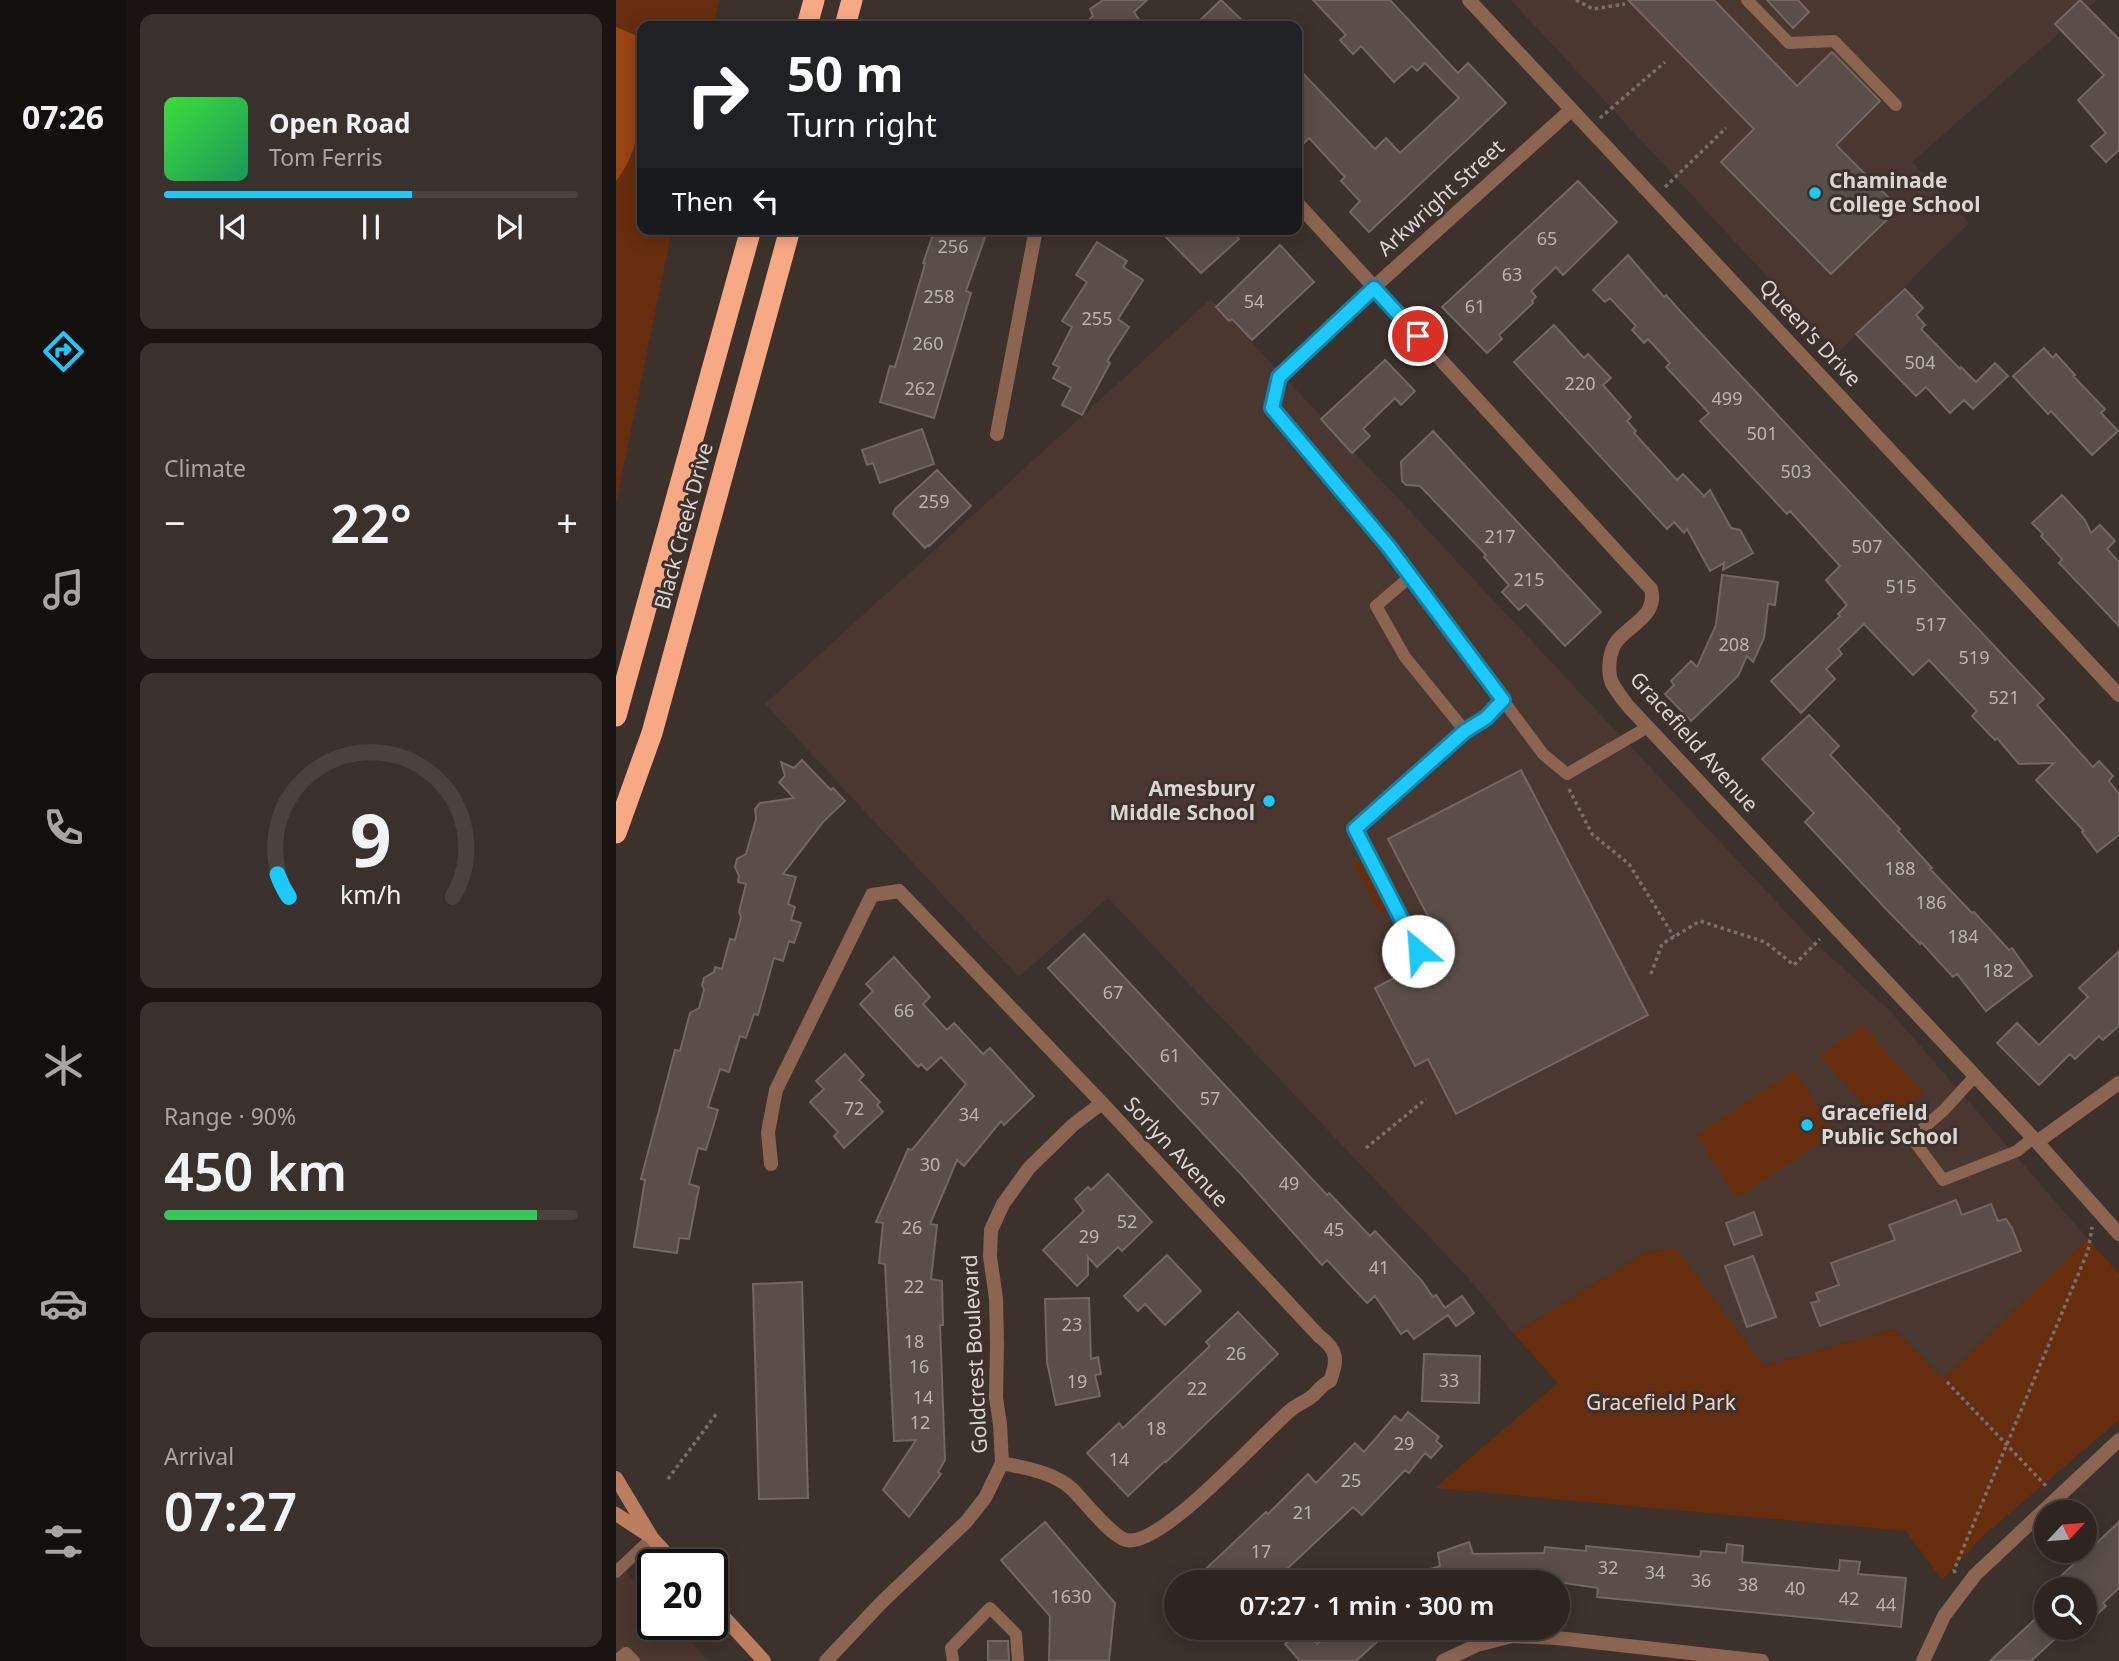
<!DOCTYPE html>
<html lang="en">
<head>
<meta charset="utf-8">
<style>
	:root { --surface:#2e2520; --page:#3a312d; --text:#f1f3f6; --muted:#a7a5a5; --line:#49423e; --accent:#1cc9fc }
	body { margin:0; font-family:"Noto Sans",sans-serif; background:var(--page); color:var(--text); height:100vh; display:flex; flex-direction:column; font-size:26px; white-space:nowrap }
	* { box-sizing:border-box; margin:0 }
	p { font-size:23px; color:var(--muted) }
	.icon { flex:none; width:38px; height:38px; fill:none; stroke:currentColor; stroke-width:2; stroke-linecap:round; stroke-linejoin:round }
	.map { position:relative; flex:1; overflow:hidden }
	.drawer { display:flex; flex-direction:column; gap:14px; padding:14px; background:#191412; width:490px }
	.drawer>* { flex:none }
	.top-card { position:absolute; left:21px; top:21px; width:665px; height:214px; border-radius:14px; box-shadow:0 4px 18px #0003,0 0 0 2px var(--line); background:#202124; color:#fff; overflow:hidden }
	.needle { width:46px; rotate:64deg }
	.fabs { position:absolute; left:1418px; top:1500px; display:grid; gap:14px }
	.fabs a { display:grid; place-items:center; width:63px; height:63px; border-radius:50%; background:var(--surface); box-shadow:0 4px 18px #0003,0 0 0 2px var(--line); font-size:35px }
	.speed { position:absolute; left:21px; top:1549px; display:flex; gap:14px; font-size:35px; font-weight:700; text-align:center }
	.speed>* { display:grid; place-content:center; width:91px; height:91px; border-radius:50%; background:var(--surface); box-shadow:0 4px 18px #0003,0 0 0 2px var(--line); line-height:1 }
	.speed .limit { border:4px solid #111; border-radius:10px; background:#fff; color:#111 }
	.pin { position:absolute; display:grid; place-items:center; width:60px; height:60px; color:#fff; margin:-30px; border:4px solid #fff; border-radius:50%; box-shadow:0 2px 7px #0007 }
	.me { position:absolute; width:77px; margin:-38px; rotate:333deg; stroke-linejoin:round; filter:drop-shadow(0 0 5px #0008) }
	.turn { display:flex; align-items:center; gap:24px; height:147px; padding:0 35px; font-size:32px }
	.turn .icon { width:91px; height:91px; stroke-width:2.5 }
	.turn b { display:block; font-size:49px; line-height:60px }
	.then { display:flex; align-items:center; height:66px; padding:0 35px; background:#0003; gap:14px; font-size:26px }
	.big { font-size:52px; font-weight:600; line-height:1.1 }
	.drawer .card { flex:1; display:flex; flex-direction:column; justify-content:center; gap:10px; min-width:0; padding:0 24px; border-radius:14px; background:var(--page) }
	.drawer .dial { align-items:center; gap:0 }
	.dial svg { height:182px; overflow:visible; fill:none; stroke:var(--line); stroke-width:7; stroke-linecap:round; text-anchor:middle }
	.dial text { fill:var(--text); stroke:none }
	.song { display:flex; align-items:center; gap:21px }
	.cover { width:84px; height:84px; border-radius:10px; background:linear-gradient(135deg,hsl(120 70% 55%),hsl(150 70% 35%)) }
	.played { height:7px; border-radius:4px; background:linear-gradient(90deg,var(--accent) 60%,var(--line) 60%) }
	.keys { display:flex; justify-content:space-around; direction:ltr }
	.heat { display:flex; justify-content:space-between; align-items:center; font-size:38px; direction:ltr }
	.charge { height:10px; border-radius:5px; background:linear-gradient(90deg,#34c759 90%,var(--line) 0) }
	.trip { position:absolute; left:548px; top:1570px; width:406px; height:70px; border-radius:35px; background:var(--surface); box-shadow:0 4px 18px #0003,0 0 0 2px var(--line); font-weight:600; line-height:70px; text-align:center }
	main { display:flex; flex:1; min-height:0 }
	.menu { display:flex; flex-direction:column; width:126px; justify-content:space-around; align-items:center; background:#120f0d; color:var(--muted) }
	.menu .icon { width:49px; height:49px }
	.menu .current { color:var(--accent) }
	.menu b { font-size:32px; color:var(--text) }
	.map>svg:first-child { display:block }
	.built { fill:#4a372f }
	.green { fill:#672d0f }
	.forest { fill:#9b4414 }
	.building { fill:#5b4e48; stroke:#746660; stroke-width:2 }
	.lines { fill:none; stroke-linecap:round; stroke-linejoin:round }
	.path { stroke:#7a706b; stroke-width:3.5; stroke-dasharray:3.5 3.5; stroke-linecap:butt }
	.lane { stroke:#8b6452; stroke-width:12 }
	.street { stroke:#8b6452; stroke-width:14 }
	.secondary { stroke:#bc7e61; stroke-width:14 }
	.highway { stroke:#f7a986; stroke-width:21 }
	.route-casing { stroke:#1283a4; stroke-width:18 }
	.route { stroke:#1cc9fc; stroke-width:12 }
	.poi-dot { fill:#1cc9fc; stroke:#3d312b; stroke-width:2.5 }
	.labels { text-anchor:middle; stroke-width:6; stroke-linejoin:round; paint-order:stroke }
	.number-label { font-size:18px; fill:#bcb3af }
	.poi-label { font-size:21px; font-weight:bold; fill:#ddd5d1; stroke:#3d312b; text-anchor:start }
	.street-label { font-size:21px; fill:#ddd5d1; stroke:#3d312b }
	.park-label { font-size:21px; fill:#f0d6cb; stroke:#3d312b }
</style>
</head>
<body>
<main>
<nav class="menu">
<b>07:26</b>
<svg class="icon current" aria-label="directions" viewBox="0 0 24 24"><path d="M12 3l9 9-9 9-9-9zM9 14v-3h6M13 9l2 2-2 2"/></svg>
<svg class="icon" aria-label="music" viewBox="0 0 24 24"><path d="M9 18V5l10-2v13"/><circle cx="6" cy="18" r="3"/><circle cx="16" cy="16" r="3"/></svg>
<svg class="icon" aria-label="phone" viewBox="0 0 24 24"><path d="M5 4h4l2 5-3 2q2 4 5 5l2-3 5 2v4C11 20 4 13 5 4z"/></svg>
<svg class="icon" aria-label="climate" viewBox="0 0 24 24"><path d="M12 3v18M4 7l16 10M4 17L20 7"/></svg>
<svg class="icon" aria-label="car" viewBox="0 0 24 24"><path d="M5 17H2v-5l4-1 3-4h7l3 4 3 1v5h-3M9 17h6M6 11h13"/><circle cx="7" cy="17" r="2"/><circle cx="17" cy="17" r="2"/></svg>
<svg class="icon" aria-label="filters" viewBox="0 0 24 24"><path d="M4 7h16M4 17h16"/><circle cx="9" cy="7" r="2"/><circle cx="15" cy="17" r="2"/></svg>
</nav>
<section class="drawer">
<div class="card">
<div class="song"><i class="cover"></i><div><b>Open Road</b><p>Tom Ferris</p></div></div>
<div class="played"></div>
<div class="keys"><svg class="icon" aria-label="previous" viewBox="0 0 24 24"><path d="M18 5L8 12l10 7zM5 5v14"/></svg><svg class="icon" aria-label="pause" viewBox="0 0 24 24"><path d="M8 5v14M16 5v14"/></svg><svg class="icon" aria-label="next" viewBox="0 0 24 24"><path d="M6 5l10 7-10 7zM19 5v14"/></svg></div>
</div>
<div class="card"><p>Climate</p>
<div class="heat"><a>−</a><b class="big">22°</b><a>+</a></div>
</div>
<div class="card dial"><svg viewBox="0 0 100 80">
<path d="M14 69A42 42 0 1 1 86 69"/>
<path d="M14 69A42 42 0 0 1 9 59" stroke="#1cc9fc"/>
<text x="50" y="56" font-size="32" font-weight="700">9</text>
<text x="50" y="72" font-size="11">km/h</text>
</svg></div>
<div class="card"><p>Range · 90%</p><b class="big">450 km</b><div class="charge"></div></div>
<div class="card"><p>Arrival</p><b class="big">07:27</b></div>
</section>
<div class="map">
<svg width="1503" height="1661" viewBox="0 0 1503 1661">
	<rect width="100%" height="100%" fill="#3d312b"/>
	<path class="built" d="M895,0H1481L1296,162L1353,223L1222,353Z
		M595,299L1196,940L1275,1012L1472,1239L1327,1379L1278,1329L1148,1366L1059,1248L1030,1252L898,1334L853,1279L492,898L403,977L149,704Z
		M0,1561L37,1601V1624H58L93,1661H0Z"/>
	<path class="green" d="M0,0H103L98,26H26V229H56L0,505Z
		M762,852L787,901L764,913L738,864Z
		M1246,1025L1308,1093L1267,1126L1204,1056Z
		M1178,1070L1220,1132L1121,1198L1080,1135Z
		M1472,1239L1503,1274V1420L1368,1535L1326,1580L1290,1531L819,1488L942,1383L898,1334L1030,1252L1060,1248L1148,1366L1278,1329L1327,1379Z"/>
	<path class="forest" d="M0,27L26,38C26,84 31,144 0,181Z"/>
	<path class="building" d="M487,0H531L518,12L527,26H466L477,16L474,9Z
		M605,0L632,26H578Z
		M697,0H774L842,73L852,63L890,103L753,232L734,212L744,201L725,181L729,177L693,138L681,150V67L759,149L770,138L784,153L843,98L809,63L801,71L796,66L778,82L745,46L737,54L724,40L730,35Z
		M1012,0H1098L1181,86L1216,52L1264,101L1220,145L1283,208L1215,274L1105,162L1138,129Z
		M1151,0H1182L1193,12L1177,28Z
		M1464,0L1503,39V150L1490,162L1475,146L1490,133L1462,100L1488,75L1439,24Z
		M962,181L1001,222L947,275L940,267L915,291L920,297L916,301L917,303L883,335L886,339L871,353L826,307Z
		M319,229H372L350,291L355,293L318,418L264,402L274,366L279,367L309,264L307,263Z
		M542,229H614L623,239L585,273Z
		M481,242L511,261L507,267L527,280L502,319L513,327L491,361L494,363L466,415L446,405L455,388L437,378L443,367L437,364L456,327L446,321L471,282L460,275Z
		M664,245L698,282L636,340L616,319L613,321L600,307Z
		M1012,255L1048,297L1050,295L1065,312L1428,699L1421,705L1477,767L1483,761L1497,776L1493,781L1503,794V835L1481,852L1466,832L1468,831L1420,780L1438,763L1403,764L1381,738L1379,740L1356,716L1361,711L1313,660L1297,675L1248,624L1222,649L1226,654L1210,669L1219,679L1185,713L1155,681L1224,616L1222,614L1231,605L1210,580L1224,566L1174,511L1171,514L1084,421L1093,413L1052,369L1050,367L1054,363L1032,339L1028,343L1016,330L1020,326L994,298L989,302L977,290Z
		M1289,289L1307,308L1300,315L1309,325L1305,329L1344,369L1345,367L1360,382L1379,363L1392,376L1357,409L1348,400L1334,413L1310,387L1300,396L1240,334Z
		M938,325L968,358L972,354L995,378L987,385L1015,417L1011,421L1020,431L1018,433L1061,480L1067,474L1088,496L1094,490L1115,528L1124,530L1137,553L1107,570L1108,563L1094,571L1071,529L1068,533L1058,522L1051,529L898,362Z
		M1428,348L1437,358L1440,354L1459,375L1457,376L1489,409L1485,413L1502,431L1476,455L1435,411L1432,414L1397,376Z
		M769,360L799,391L785,405L779,398L747,429L754,436L736,453L705,419Z
		M306,429L318,464L264,483L257,463L251,465L246,450Z
		M817,431L985,612L949,646L910,604L903,610L886,592L893,585L868,557L870,555L804,486L790,485L786,481L785,462Z
		M321,470L355,506L313,546L312,545L309,548L277,514L279,509Z
		M1446,495L1469,520L1475,533L1484,525L1499,541L1491,549L1503,562V626L1443,563L1446,559L1425,536L1427,534L1416,523Z
		M1106,575L1162,582L1159,605L1152,604L1148,638L1137,662L1131,656L1122,676L1075,721L1049,694L1058,685L1055,681L1075,661L1081,667L1100,625Z
		M1193,715L1223,746L1214,755L1284,829L1282,831L1316,868L1314,869L1356,913L1358,912L1393,950L1396,948L1416,976L1370,1011L1341,974L1337,977L1305,942L1304,944L1271,910L1189,822L1198,813L1146,759Z
		M186,760L215,790L217,788L229,801L208,821L167,874L180,877L172,904L179,907L175,920L185,923L178,943L173,941L167,961L158,958L142,1015L138,1014L130,1038L124,1036L113,1072L104,1069L92,1107L102,1110L90,1150L82,1148L73,1184L83,1187L73,1239L63,1238L61,1253L18,1247L29,1180L25,1179L59,1050L64,1051L74,1013L83,1008L88,990L86,985L88,978L98,972L99,967L106,969L114,939L119,940L125,917L123,912L130,884L122,882L123,876L119,867L121,859L130,854L140,819L139,809L144,803L178,798L163,782L169,776L165,762L178,768Z
		M905,770L1032,1015L840,1114L812,1059L799,1066L759,988L830,951L772,839Z
		M468,934L711,1195L713,1193L754,1236L759,1231L806,1281L817,1297L820,1295L829,1308L846,1296L858,1313L840,1326L832,1315L798,1339L791,1330L785,1334L759,1296L751,1303L711,1260L706,1265L624,1173L432,968Z
		M1503,951V1026L1487,1040L1483,1036L1459,1059L1454,1054L1423,1085L1381,1043L1401,1023L1423,1045L1472,997L1463,988Z
		M278,957L314,997L307,1004L331,1030L338,1023L367,1054L374,1048L418,1096L388,1125L385,1121L348,1166L341,1160L314,1224L321,1225L315,1279L326,1281L327,1325H324L329,1460L322,1472L325,1474L293,1517L267,1490L300,1440L278,1441L269,1264L263,1263L267,1223L260,1222L292,1149L296,1150L350,1084L325,1057L311,1070L305,1064L302,1067L244,1004L257,991L250,984Z
		M229,1054L248,1075L243,1080L264,1102L261,1105L267,1112L228,1148L218,1136L222,1132L194,1102L208,1089L200,1081Z
		M492,1174L536,1222L506,1251L502,1247L481,1267L472,1257V1275L461,1286L427,1250L468,1211L459,1199L472,1187L475,1190Z
		M1340,1200L1346,1215L1375,1204L1382,1221L1390,1219L1396,1228L1405,1251L1204,1326L1195,1303L1203,1301L1200,1293L1223,1285L1215,1263L1279,1240L1273,1225Z
		M1138,1212L1146,1235L1118,1245L1110,1223Z
		M551,1255L585,1291L549,1325L529,1304L522,1311L508,1296Z
		M1137,1256L1160,1317L1131,1327L1109,1266Z
		M186,1282L192,1498L143,1499L137,1284Z
		M473,1298L475,1359L482,1357L485,1374L479,1375L484,1396L440,1405L431,1362L429,1299Z
		M622,1312L662,1354L550,1462L549,1461L512,1496L471,1453L503,1423L507,1428L594,1346L590,1342Z
		M808,1354L864,1356L863,1403L806,1401Z
		M792,1412L823,1437L820,1441L826,1446L815,1458L809,1453L793,1473L789,1470L746,1515L737,1507L657,1582H576L650,1512L652,1514L692,1474L700,1483L739,1443L748,1452L779,1416L785,1421Z
		M429,1522L499,1603L493,1661H433L434,1616L385,1560Z
		M1503,1522V1588L1487,1603L1490,1606L1478,1617L1468,1606V1589H1431Z
		M853,1542L857,1554L928,1553L929,1547L970,1551V1546L1084,1557L1085,1551L1110,1553L1111,1544L1127,1546L1126,1562L1223,1571L1224,1560L1244,1562L1242,1574L1290,1578L1285,1627L981,1597L982,1588L942,1582H785L784,1579L824,1566L822,1553Z
		M1430,1609V1628H1451L1415,1661H1374Z
		M686,1628L701,1644L717,1632L723,1639L735,1628H776L740,1661H684L669,1644Z
		M372,1641H392L393,1661H372Z"/>
	<g class="lines">
		<path class="path" d="M960,0L977,9L1009,4
			M984,118L1049,62
			M1049,187L1110,128
			M953,789L976,834L1013,864L1058,937
			M1035,974L1046,944L1084,921L1149,942L1178,965L1204,939
			M750,1148L810,1099
			M1331,1382L1431,1487
			M52,1479L101,1413
			M1339,1573L1338,1570L1472,1251L1476,1227"/>
		<path class="lane" d="M1131,0L1173,43L1218,41L1280,105
			M663,377L656,408L772,546L927,754L951,774L1032,727
			M795,576L760,606L789,657L849,731L870,718L887,700
			M802,951L739,829L849,731
			M1359,1076L1328,1110L1296,1138L1327,1180L1401,1151L1417,1138
			M0,1572L36,1538
			M0,1661L10,1653L18,1661
			M337,1661L335,1648L374,1608L400,1634L402,1661"/>
		<path class="street" d="M853,0L1503,695
			M681,203L1035,589C1042,615 1015,624 1001,641C993,651 991,672 996,683C1000,691 1007,699 1012,706L1421,1142L1503,1234
			M663,377L757,288L955,110
			M381,434L420,229
			M1421,1142L1503,1083
			M155,1164L152,1132L160,1090L256,895L283,891L486,1103L703,1336C722,1350 722,1360 714,1381C703,1386 703,1392 694,1398C688,1402 681,1405 676,1409C647,1432 545,1549 510,1540C495,1536 468,1501 456,1489C437,1472 409,1468 386,1463
			M210,1661L266,1602L350,1522L369,1498L386,1463L384,1424L380,1398L381,1344L380,1298L374,1257L375,1230L387,1204L413,1168L457,1125L486,1103
			M827,1661L861,1645L896,1636L941,1638L1146,1661
			M1307,1661L1328,1616L1359,1575L1503,1440"/>
		<path class="secondary" d="M0,1478L36,1538L60,1564
			M0,1514L32,1535
			M96,1604L148,1661"/>
		<path class="highway" d="M191,26L198,0
			M229,26L236,0
			M0,716L135,229
			M0,833L36,733L174,229"/>
	</g>
	<g class="lines">
		<defs>
			<path id="route" d="M802,336L758,288L663,377L656,408L772,546L887,700L870,718L849,731L739,829L802,951"/>
		</defs>
		<use href="#route" class="route-casing"/>
		<use href="#route" class="route"/>
	</g>
	<g class="poi-dot">
		<circle cx="1199" cy="193" r="7"/>
		<circle cx="653" cy="801" r="7"/>
		<circle cx="1191" cy="1125" r="7"/>
	</g>
	<g class="labels">
		<g class="number-label">
			<text x="931" y="245">65</text>
			<text x="337" y="253">256</text>
			<text x="896" y="281">63</text>
			<text x="323" y="303">258</text>
			<text x="638" y="308">54</text>
			<text x="859" y="313">61</text>
			<text x="481" y="325">255</text>
			<text x="312" y="350">260</text>
			<text x="1304" y="369">504</text>
			<text x="964" y="390">220</text>
			<text x="304" y="395">262</text>
			<text x="1111" y="405">499</text>
			<text x="1146" y="440">501</text>
			<text x="1180" y="478">503</text>
			<text x="318" y="508">259</text>
			<text x="884" y="543">217</text>
			<text x="1251" y="553">507</text>
			<text x="913" y="586">215</text>
			<text x="1285" y="593">515</text>
			<text x="1315" y="631">517</text>
			<text x="1118" y="651">208</text>
			<text x="1358" y="664">519</text>
			<text x="1388" y="704">521</text>
			<text x="1284" y="875">188</text>
			<text x="1315" y="909">186</text>
			<text x="1347" y="943">184</text>
			<text x="1382" y="977">182</text>
			<text x="497" y="999">67</text>
			<text x="288" y="1017">66</text>
			<text x="554" y="1062">61</text>
			<text x="594" y="1105">57</text>
			<text x="238" y="1115">72</text>
			<text x="353" y="1121">34</text>
			<text x="314" y="1171">30</text>
			<text x="673" y="1190">49</text>
			<text x="511" y="1228">52</text>
			<text x="296" y="1234">26</text>
			<text x="718" y="1236">45</text>
			<text x="473" y="1243">29</text>
			<text x="763" y="1274">41</text>
			<text x="298" y="1293">22</text>
			<text x="456" y="1331">23</text>
			<text x="298" y="1348">18</text>
			<text x="620" y="1360">26</text>
			<text x="303" y="1373">16</text>
			<text x="833" y="1387">33</text>
			<text x="461" y="1388">19</text>
			<text x="581" y="1395">22</text>
			<text x="307" y="1404">14</text>
			<text x="304" y="1429">12</text>
			<text x="540" y="1435">18</text>
			<text x="788" y="1450">29</text>
			<text x="503" y="1466">14</text>
			<text x="735" y="1487">25</text>
			<text x="687" y="1519">21</text>
			<text x="645" y="1558">17</text>
			<text x="992" y="1574">32</text>
			<text x="1039" y="1579">34</text>
			<text x="1085" y="1587">36</text>
			<text x="1132" y="1591">38</text>
			<text x="1179" y="1595">40</text>
			<text x="455" y="1603">1630</text>
			<text x="1233" y="1605">42</text>
			<text x="1270" y="1611">44</text>
		</g>
		<g class="poi-label">
			<text x="1213" y="188">Chaminade<tspan x="1213" dy="24">College School</tspan></text>
			<text x="639" y="796" text-anchor="end">Amesbury<tspan x="639" dy="24">Middle School</tspan></text>
			<text x="1205" y="1120">Gracefield<tspan x="1205" dy="24">Public School</tspan></text>
		</g>
		<g class="street-label">
			<text transform="translate(825 198) rotate(-42)" y="7">Arkwright Street</text>
			<text transform="translate(1194 333) rotate(47)" y="7">Queen's Drive</text>
			<text transform="translate(68 526) rotate(-75)" y="7">Black Creek Drive</text>
			<text transform="translate(1078 742) rotate(48)" y="7">Gracefield Avenue</text>
			<text transform="translate(560 1152) rotate(47)" y="7">Sorlyn Avenue</text>
			<text transform="translate(359 1354) rotate(-93)" y="7">Goldcrest Boulevard</text>
		</g>
		<g class="park-label">
			<text x="1045" y="1410">Gracefield Park</text>
		</g>
	</g>
</svg>
<div class="fabs">
<a><svg class="needle" viewBox="-14 -14 28 28"><path d="M0-13l5 13h-10z" fill="#e53935"/><path d="M0 13l5-13h-10z" fill="#a7a5a5"/></svg></a>
<a><svg class="icon" aria-label="search" viewBox="0 0 24 24"><circle cx="10" cy="10" r="6"/><path d="M15 15l6 6"/></svg></a>
</div>
<div class="speed"><div class="limit">20</div></div>
<div class="pin" style="left:802px;top:336px;background:#d93025"><svg class="icon" aria-label="arrive" viewBox="0 0 24 24"><path d="M6 21V4h12l-3 4 3 4H6"/></svg></div>
<svg class="me" style="left:802px;top:951px" viewBox="-20 -20 40 40"><circle r="19" fill="#fff"/><path d="M0-13L10 11 0 6-10 11z" fill="#1cc9fc"/></svg>
<div class="trip">07:27 · 1 min · 300 m</div>
<div class="top-card">
<div class="turn"><svg class="icon" aria-label="right" viewBox="0 0 24 24"><path d="M7 20v-9h11M14 6l5 5-5 5"/></svg><div><b>50 m</b>Turn right</div></div>
<div class="then">Then<svg class="icon" aria-label="left" viewBox="0 0 24 24"><path d="M17 20v-9H6M10 6l-5 5 5 5"/></svg></div>
</div>
</div>
</main>
</body>
</html>
